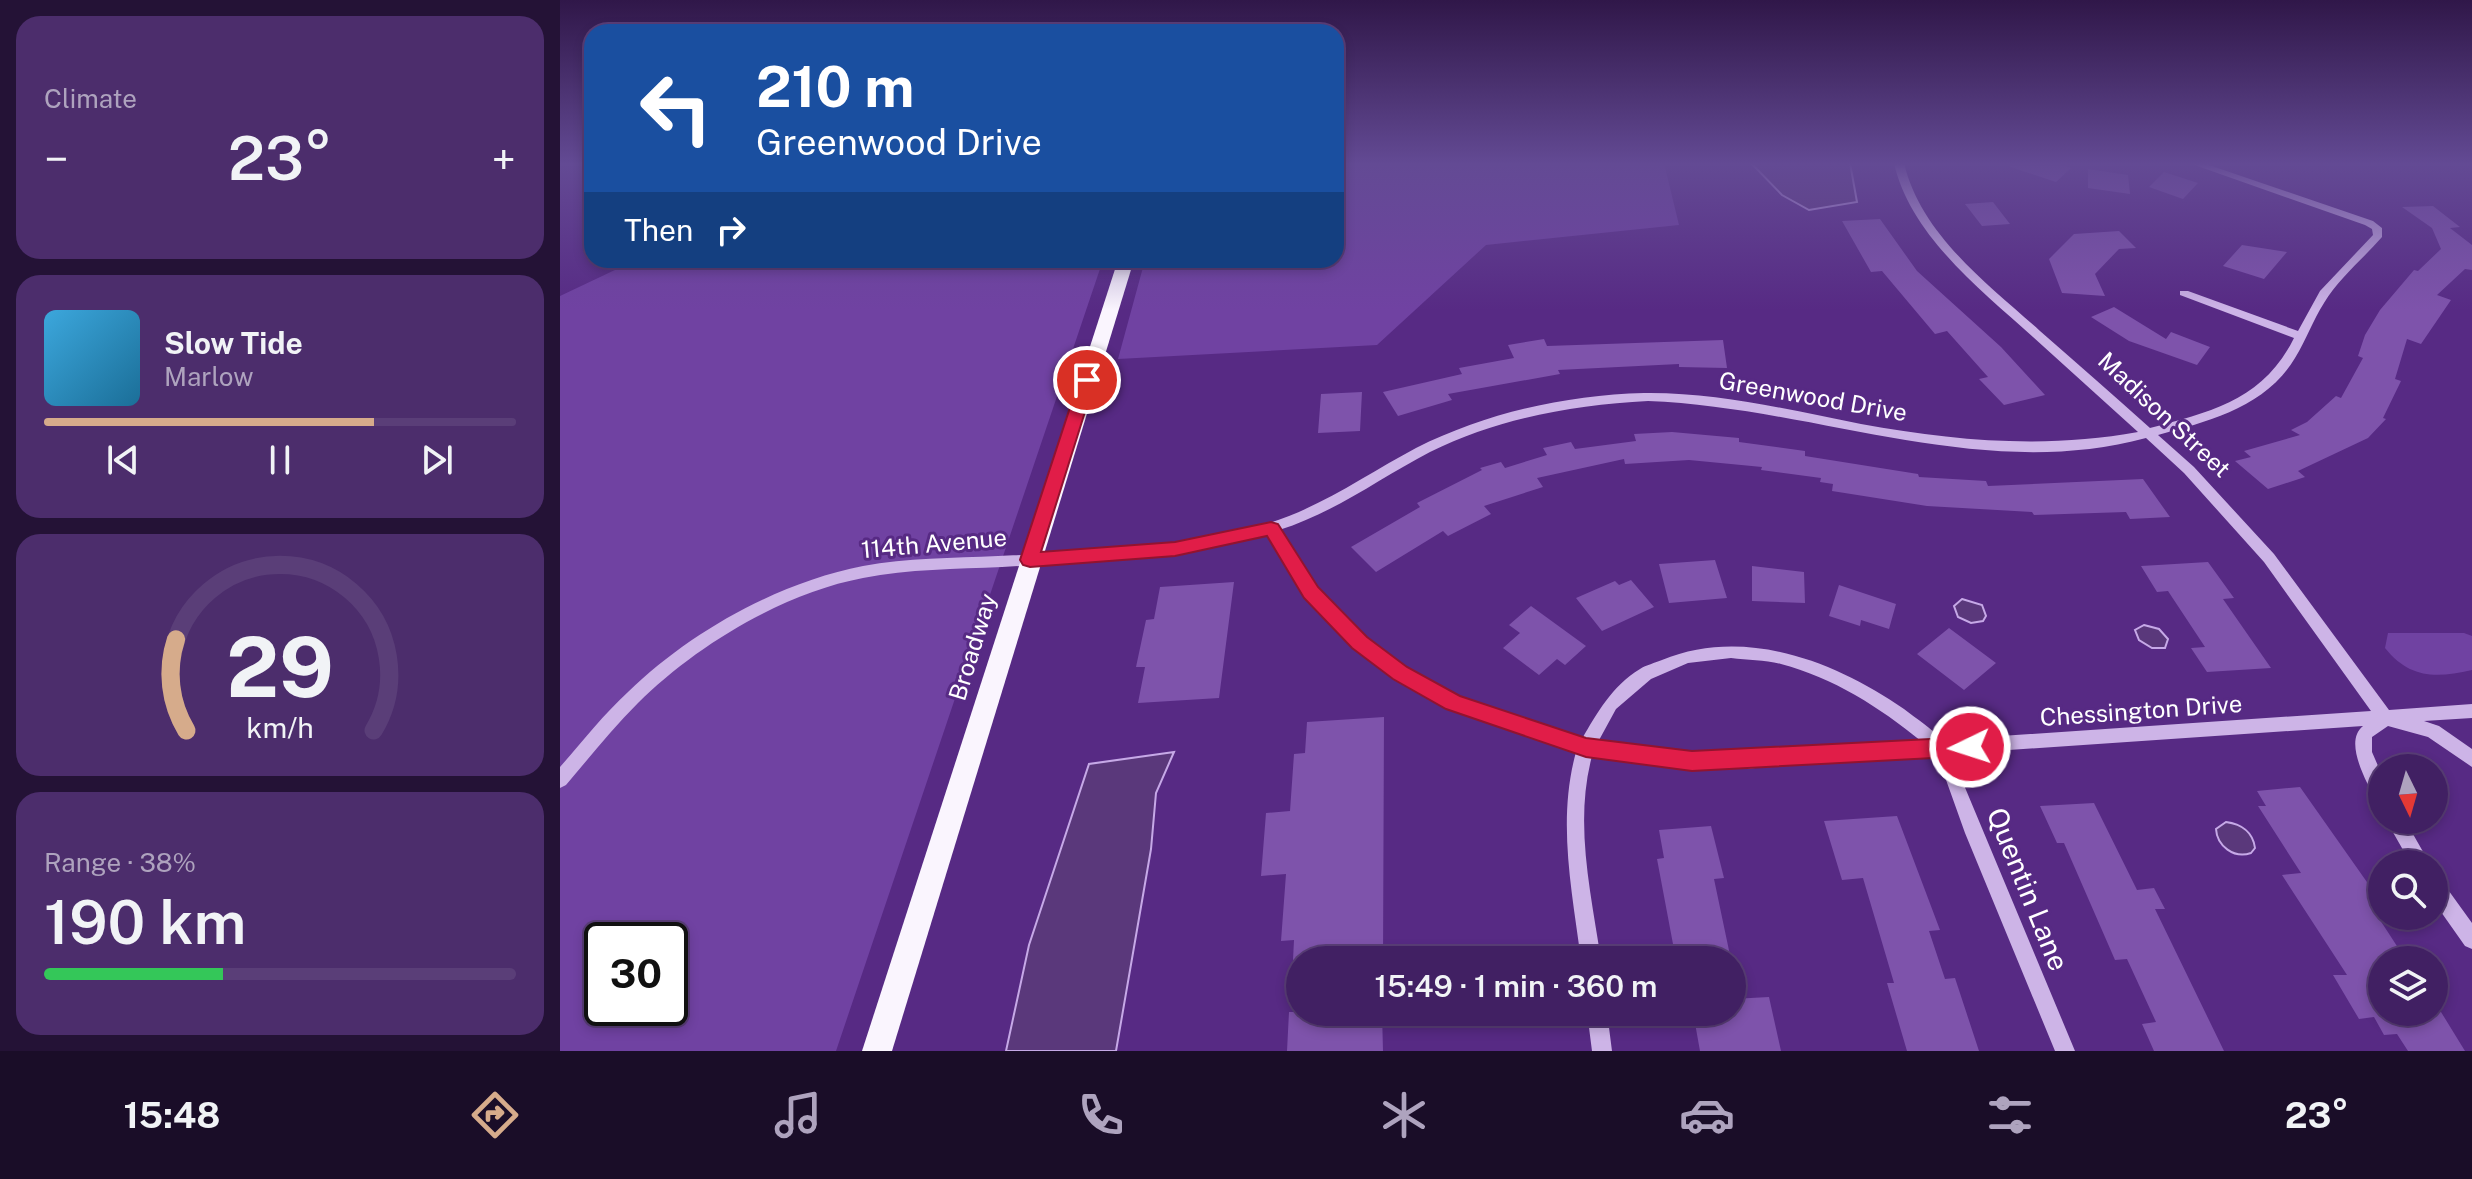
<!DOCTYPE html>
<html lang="en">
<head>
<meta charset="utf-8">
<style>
	:root { --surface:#412063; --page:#4c2d6c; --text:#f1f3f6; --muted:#aea3be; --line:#5a3e78; --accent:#d6ab8b }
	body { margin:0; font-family:"Public Sans",sans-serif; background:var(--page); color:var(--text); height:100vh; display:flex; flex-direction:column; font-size:30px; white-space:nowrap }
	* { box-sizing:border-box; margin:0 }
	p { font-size:26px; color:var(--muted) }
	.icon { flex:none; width:44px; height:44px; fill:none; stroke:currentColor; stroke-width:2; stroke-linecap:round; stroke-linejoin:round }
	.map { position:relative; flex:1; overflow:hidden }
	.drawer { display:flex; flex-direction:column; gap:16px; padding:16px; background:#241236; width:560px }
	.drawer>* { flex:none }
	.hud { position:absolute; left:24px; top:24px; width:760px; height:244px; border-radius:24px; box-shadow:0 4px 12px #0003,0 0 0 2px var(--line); background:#1a4fa0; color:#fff; overflow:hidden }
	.needle { width:52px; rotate:175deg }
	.fabs { position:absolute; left:1808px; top:754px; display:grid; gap:16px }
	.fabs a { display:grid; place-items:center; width:80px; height:80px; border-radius:50%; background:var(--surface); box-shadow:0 4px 12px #0003,0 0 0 2px var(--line); font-size:40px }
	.speed { position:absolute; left:24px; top:922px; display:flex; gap:16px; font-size:40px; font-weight:700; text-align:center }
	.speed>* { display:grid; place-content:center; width:104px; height:104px; border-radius:50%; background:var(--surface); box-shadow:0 4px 12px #0003,0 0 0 2px var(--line); line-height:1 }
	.speed .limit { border:4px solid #111; border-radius:12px; background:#fff; color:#111 }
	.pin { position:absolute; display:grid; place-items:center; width:68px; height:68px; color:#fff; margin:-34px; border:4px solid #fff; border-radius:50%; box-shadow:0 2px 8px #0007 }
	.me { position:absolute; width:88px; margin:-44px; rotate:266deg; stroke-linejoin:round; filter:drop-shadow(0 0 6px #0008) }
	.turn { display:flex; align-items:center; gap:28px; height:168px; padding:0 40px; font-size:36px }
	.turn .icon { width:104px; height:104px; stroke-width:2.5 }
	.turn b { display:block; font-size:56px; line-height:68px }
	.then { display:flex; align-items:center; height:76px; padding:0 40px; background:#0003; gap:16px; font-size:30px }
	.big { font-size:60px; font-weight:600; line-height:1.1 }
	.drawer .card { flex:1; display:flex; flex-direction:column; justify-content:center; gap:12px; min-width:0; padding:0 28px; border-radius:24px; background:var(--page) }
	.drawer .dial { align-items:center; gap:0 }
	.dial svg { height:208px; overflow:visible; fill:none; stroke:var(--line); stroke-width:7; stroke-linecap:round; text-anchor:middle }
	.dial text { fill:var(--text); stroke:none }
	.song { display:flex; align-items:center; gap:24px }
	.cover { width:96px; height:96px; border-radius:12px; background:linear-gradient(135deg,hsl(200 70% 55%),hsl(200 70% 35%)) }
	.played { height:8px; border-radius:4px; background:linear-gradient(90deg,var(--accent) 70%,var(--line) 70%) }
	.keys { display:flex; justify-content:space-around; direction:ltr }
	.heat { display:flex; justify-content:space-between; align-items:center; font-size:44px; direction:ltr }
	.charge { height:12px; border-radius:6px; background:linear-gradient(90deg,#34c759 38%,var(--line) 0) }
	.trip { position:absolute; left:726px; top:946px; width:460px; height:80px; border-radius:40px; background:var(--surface); box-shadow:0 4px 12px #0003,0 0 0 2px var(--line); font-weight:600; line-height:80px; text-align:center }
	.dock { display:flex; height:128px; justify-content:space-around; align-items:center; background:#1a0d28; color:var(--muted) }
	.dock .icon { width:56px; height:56px }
	.dock .on { color:var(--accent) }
	.dock b { font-size:36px; color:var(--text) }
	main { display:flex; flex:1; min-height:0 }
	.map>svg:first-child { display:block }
	.green { fill:#7042a2; fill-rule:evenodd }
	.water { fill:#5a387b; stroke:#c6a9e7; stroke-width:2 }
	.building { fill:#7e53ab }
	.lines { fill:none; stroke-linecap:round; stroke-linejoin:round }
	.minor { fill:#cdb4e7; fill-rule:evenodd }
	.major { fill:#faf5fe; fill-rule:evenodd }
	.route { fill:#e11d48; stroke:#92132f; stroke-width:2 }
	.labels { text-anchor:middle; stroke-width:6; stroke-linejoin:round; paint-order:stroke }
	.street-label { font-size:24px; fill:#fff; stroke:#572a84 }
	.near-street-label { font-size:28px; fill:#fff; stroke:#572a84 }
</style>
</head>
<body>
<main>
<section class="drawer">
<div class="card"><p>Climate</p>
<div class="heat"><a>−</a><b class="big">23°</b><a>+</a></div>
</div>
<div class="card">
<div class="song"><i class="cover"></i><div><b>Slow Tide</b><p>Marlow</p></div></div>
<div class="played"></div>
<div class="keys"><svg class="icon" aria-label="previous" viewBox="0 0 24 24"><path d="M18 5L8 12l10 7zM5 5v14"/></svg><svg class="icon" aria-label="pause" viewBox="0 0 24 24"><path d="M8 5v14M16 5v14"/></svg><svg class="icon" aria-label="next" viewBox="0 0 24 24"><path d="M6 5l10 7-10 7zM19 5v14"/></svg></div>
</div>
<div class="card dial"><svg viewBox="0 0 100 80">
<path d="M14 69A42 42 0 1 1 86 69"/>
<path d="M14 69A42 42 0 0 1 10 34" stroke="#d6ab8b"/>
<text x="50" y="56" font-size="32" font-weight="700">29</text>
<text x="50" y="72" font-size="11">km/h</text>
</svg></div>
<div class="card"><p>Range · 38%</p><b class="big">190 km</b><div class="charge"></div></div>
</section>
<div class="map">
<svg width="1912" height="1051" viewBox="0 0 1912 1051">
	<rect width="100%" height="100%" fill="#572a84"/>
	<path class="green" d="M777,163H1104L1119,225L926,245L817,345L558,359L585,260H776Z
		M76,260H543L276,1051H0V296ZM42,940H110V1008H42Z
		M1828,633H1904L1912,636V670C1876,678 1850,679 1825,648Z"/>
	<path class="water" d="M1191,163H1290L1297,202L1249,210L1222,195Z
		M1402,599L1422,605L1426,616L1423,621L1411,623L1398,617L1394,606Z
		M1584,625L1599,629L1608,639L1605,648H1592L1579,640L1575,630Z
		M614,752L596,793L591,849L556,1051H446L469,945L529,764Z
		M1666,822C1681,824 1693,832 1695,848L1691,853C1674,859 1657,846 1656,829Z"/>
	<path class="building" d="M1448,163H1496L1511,168L1496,182L1448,166Z
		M1528,169L1568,175L1570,194L1528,188Z
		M1604,172L1638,183L1623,199L1589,187Z
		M1433,202L1450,224L1422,226L1405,204Z
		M1873,206L1900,227L1890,228L1912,245V270L1905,269L1877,295L1891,300L1861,344L1847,339L1835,379L1841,381L1823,418L1826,419L1808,438L1738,471L1745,477L1708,489L1675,461L1691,457L1684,451L1740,435L1731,430L1747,422L1776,396L1781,398L1803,358L1798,356L1805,335L1820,310L1854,270L1858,271L1881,249L1872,228L1842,207Z
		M1320,219L1357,271L1441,347L1485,395L1444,405L1419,379L1428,377L1387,331L1375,334L1322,271L1311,272L1282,221Z
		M1559,231L1576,248L1559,249L1535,274L1545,296L1502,293L1489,259L1514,234Z
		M1682,245L1727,252L1704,279L1663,266Z
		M1554,307L1606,339L1611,332L1650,347L1637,365L1569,341L1531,317Z
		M984,339L987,346L1163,340L1167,368L1119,367V364L998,370L1000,374L888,394L892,400L838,416L823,392L902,374L899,368L954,358L948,345Z
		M802,392L800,431L758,433L761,394Z
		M1112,432L1179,438V442L1245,451V456L1358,474L1359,477L1426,481L1428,486L1583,479L1610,517L1570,519L1566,512L1474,515L1472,512L1367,506L1272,491L1273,484L1260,482L1261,478L1201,470L1202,467L1129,460L1065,464L1064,459L977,478L983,487L924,506L931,514L888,536L883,531L816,572L791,547L860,507L857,503L922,470L920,468L941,462L945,468L987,455L983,448L1011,442L1015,449L1076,441L1074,434Z
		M1155,560L1167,598L1109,603L1099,564Z
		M1648,562L1674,598L1663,599L1711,668L1647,672L1631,648L1645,647L1608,591L1597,592L1581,566Z
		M1192,566L1244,572L1245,603L1192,601Z
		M1071,580L1094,607L1042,631L1016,598L1055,581L1059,585Z
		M674,582L659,698L578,703L585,667H576L586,620L594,619L600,587Z
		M1279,585L1336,604L1329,629L1301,620L1300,626L1269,616Z
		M971,606L1026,646L1005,665L997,659L979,675L943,648L960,633L949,625Z
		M1389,628L1436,663L1404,690L1357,654Z
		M824,717L823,960H733L734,940L721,941L726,874L701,876L706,813L730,811L734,754L745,753L747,722Z
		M1740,787L1821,902L1809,903L1846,960H1822V1012H1881L1905,1051H1848L1837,1034L1824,1035L1814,1017L1799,1019L1773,975H1787L1722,875L1741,873L1698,806H1706L1697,791Z
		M1534,803L1577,890L1594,888L1605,909H1595L1664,1051H1594L1582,1024L1596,1022L1567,959L1555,960L1504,843H1497L1480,806Z
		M1337,816L1380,930L1369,931L1385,979L1395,978L1419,1051H1347L1327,983H1334L1303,878L1282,880L1264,821Z
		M1151,826L1164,878L1154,879L1171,960H1116L1097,859L1104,858L1099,830Z
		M1209,997L1221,1051H1140L1133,1012H1172V999Z
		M729,1012H822L823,1051H727Z"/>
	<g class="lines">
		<path class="minor" d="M1334,163H1344C1361,235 1428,284 1480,331C1517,363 1554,396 1590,428C1652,412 1704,399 1734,338L1620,295V291H1628L1738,331L1760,291L1813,235L1812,229L1805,225L1629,163H1643L1813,221L1822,228V237C1803,259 1779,278 1764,303C1753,320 1746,340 1735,358C1706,407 1649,421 1598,435L1634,467L1714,554L1829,710L1912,704V718L1864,721L1879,726L1912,749V767L1868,737L1828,726L1812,737V752L1822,775V803L1816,801C1807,782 1783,742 1803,726L1391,754L1515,1051H1495L1405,833L1385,777L1374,755L1181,769L1085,764L1032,756C1014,823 1031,893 1041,960H1021C1012,890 997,821 1016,752L887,708L834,678L795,646L746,596L707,534C621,558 531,562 442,567C396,569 349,569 303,578C223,593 135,646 78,703C52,729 29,758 6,785L0,788V767C22,742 43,715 68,692C130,632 217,583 303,566C347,558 393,558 438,556C527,552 620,549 706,524C760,508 807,474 856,448C926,413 1006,395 1084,393C1158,392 1230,410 1301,424C1394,441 1485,449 1578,432C1543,400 1508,369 1473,337C1421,290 1350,235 1334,163ZM1088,401C1254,407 1420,483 1586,438L1624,473L1704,562L1811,711L1382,740C1371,728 1357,719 1344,709C1275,661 1184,626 1102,660C1095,663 1086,665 1080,669C1052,686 1037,713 1022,739L898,698L846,668L805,638L756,588L719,530C774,513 820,478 870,452C939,418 1013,405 1088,401ZM1171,658C1188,660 1205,660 1221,664C1274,678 1319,707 1361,741L1181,753L1085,750L1038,742L1056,709L1091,679L1128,663Z
			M1826,820H1845L1870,864H1851Z
			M1874,877L1881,880L1912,923V949L1905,946L1874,902Z
			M1027,1012H1047L1052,1051H1032Z"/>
		<path class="major" d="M558,260H574L332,1051H302Z"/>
	</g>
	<linearGradient id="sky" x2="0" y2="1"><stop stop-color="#301749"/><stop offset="0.53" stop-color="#634a94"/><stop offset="1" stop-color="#634a94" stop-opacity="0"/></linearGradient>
	<rect width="1912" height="310" fill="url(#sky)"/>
	<path class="route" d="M527,375L535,380L481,552L615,542L711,522L718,524L758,587L807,637L847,667L900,696L1026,738L1132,751L1410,737L1418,740L1421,747L1418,753L1410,756L1132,771L1026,757L886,709L833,679L792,648L744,598L707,536L615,556L470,567L463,565L460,560L519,380Z"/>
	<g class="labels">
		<g class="street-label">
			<text transform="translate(1253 397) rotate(10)" y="8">Greenwood Drive</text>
			<text transform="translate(1604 415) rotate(43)" y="8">Madison Street</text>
			<text transform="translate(374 544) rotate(-5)" y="8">114th Avenue</text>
			<text transform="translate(413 647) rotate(-73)" y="8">Broadway</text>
			<text transform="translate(1581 711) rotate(-4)" y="8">Chessington Drive</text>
		</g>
		<g class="near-street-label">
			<text transform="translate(1468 889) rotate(68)" y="10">Quentin Lane</text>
		</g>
	</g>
</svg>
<div class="fabs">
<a><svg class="needle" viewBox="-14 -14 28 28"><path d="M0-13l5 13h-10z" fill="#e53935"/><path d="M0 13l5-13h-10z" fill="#aea3be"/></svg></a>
<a><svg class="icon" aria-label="search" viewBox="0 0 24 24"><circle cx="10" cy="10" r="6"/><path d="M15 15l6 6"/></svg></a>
<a><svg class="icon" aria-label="layers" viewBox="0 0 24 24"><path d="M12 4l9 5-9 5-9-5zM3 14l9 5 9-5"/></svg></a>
</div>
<div class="speed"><div class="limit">30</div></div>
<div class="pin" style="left:527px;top:380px;background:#d93025"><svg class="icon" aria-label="arrive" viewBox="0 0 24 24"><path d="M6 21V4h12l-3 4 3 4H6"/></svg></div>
<svg class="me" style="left:1410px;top:747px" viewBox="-20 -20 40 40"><circle r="17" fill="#e11d48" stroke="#fff" stroke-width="3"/><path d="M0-11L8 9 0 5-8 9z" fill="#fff"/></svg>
<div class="trip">15:49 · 1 min · 360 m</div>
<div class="hud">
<div class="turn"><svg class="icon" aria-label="left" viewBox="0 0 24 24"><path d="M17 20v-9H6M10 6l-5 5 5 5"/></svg><div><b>210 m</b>Greenwood Drive</div></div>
<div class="then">Then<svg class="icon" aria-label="right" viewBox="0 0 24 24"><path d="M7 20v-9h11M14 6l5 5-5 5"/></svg></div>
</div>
</div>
</main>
<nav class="dock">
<b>15:48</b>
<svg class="icon on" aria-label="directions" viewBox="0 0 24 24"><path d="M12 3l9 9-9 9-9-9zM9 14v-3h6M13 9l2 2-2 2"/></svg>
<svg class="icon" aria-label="music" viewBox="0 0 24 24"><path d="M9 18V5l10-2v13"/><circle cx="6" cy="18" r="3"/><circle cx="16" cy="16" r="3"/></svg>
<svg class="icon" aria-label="phone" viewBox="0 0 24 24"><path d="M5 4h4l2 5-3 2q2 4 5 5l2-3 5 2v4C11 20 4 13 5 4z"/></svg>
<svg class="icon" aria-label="climate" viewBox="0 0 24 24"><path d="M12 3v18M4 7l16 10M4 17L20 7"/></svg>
<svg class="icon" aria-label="car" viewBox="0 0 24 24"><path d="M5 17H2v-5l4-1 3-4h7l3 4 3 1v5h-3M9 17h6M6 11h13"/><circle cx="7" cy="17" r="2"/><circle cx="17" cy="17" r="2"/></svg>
<svg class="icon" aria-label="filters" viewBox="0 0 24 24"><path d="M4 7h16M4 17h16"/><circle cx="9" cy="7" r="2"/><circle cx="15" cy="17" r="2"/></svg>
<b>23°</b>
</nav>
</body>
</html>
